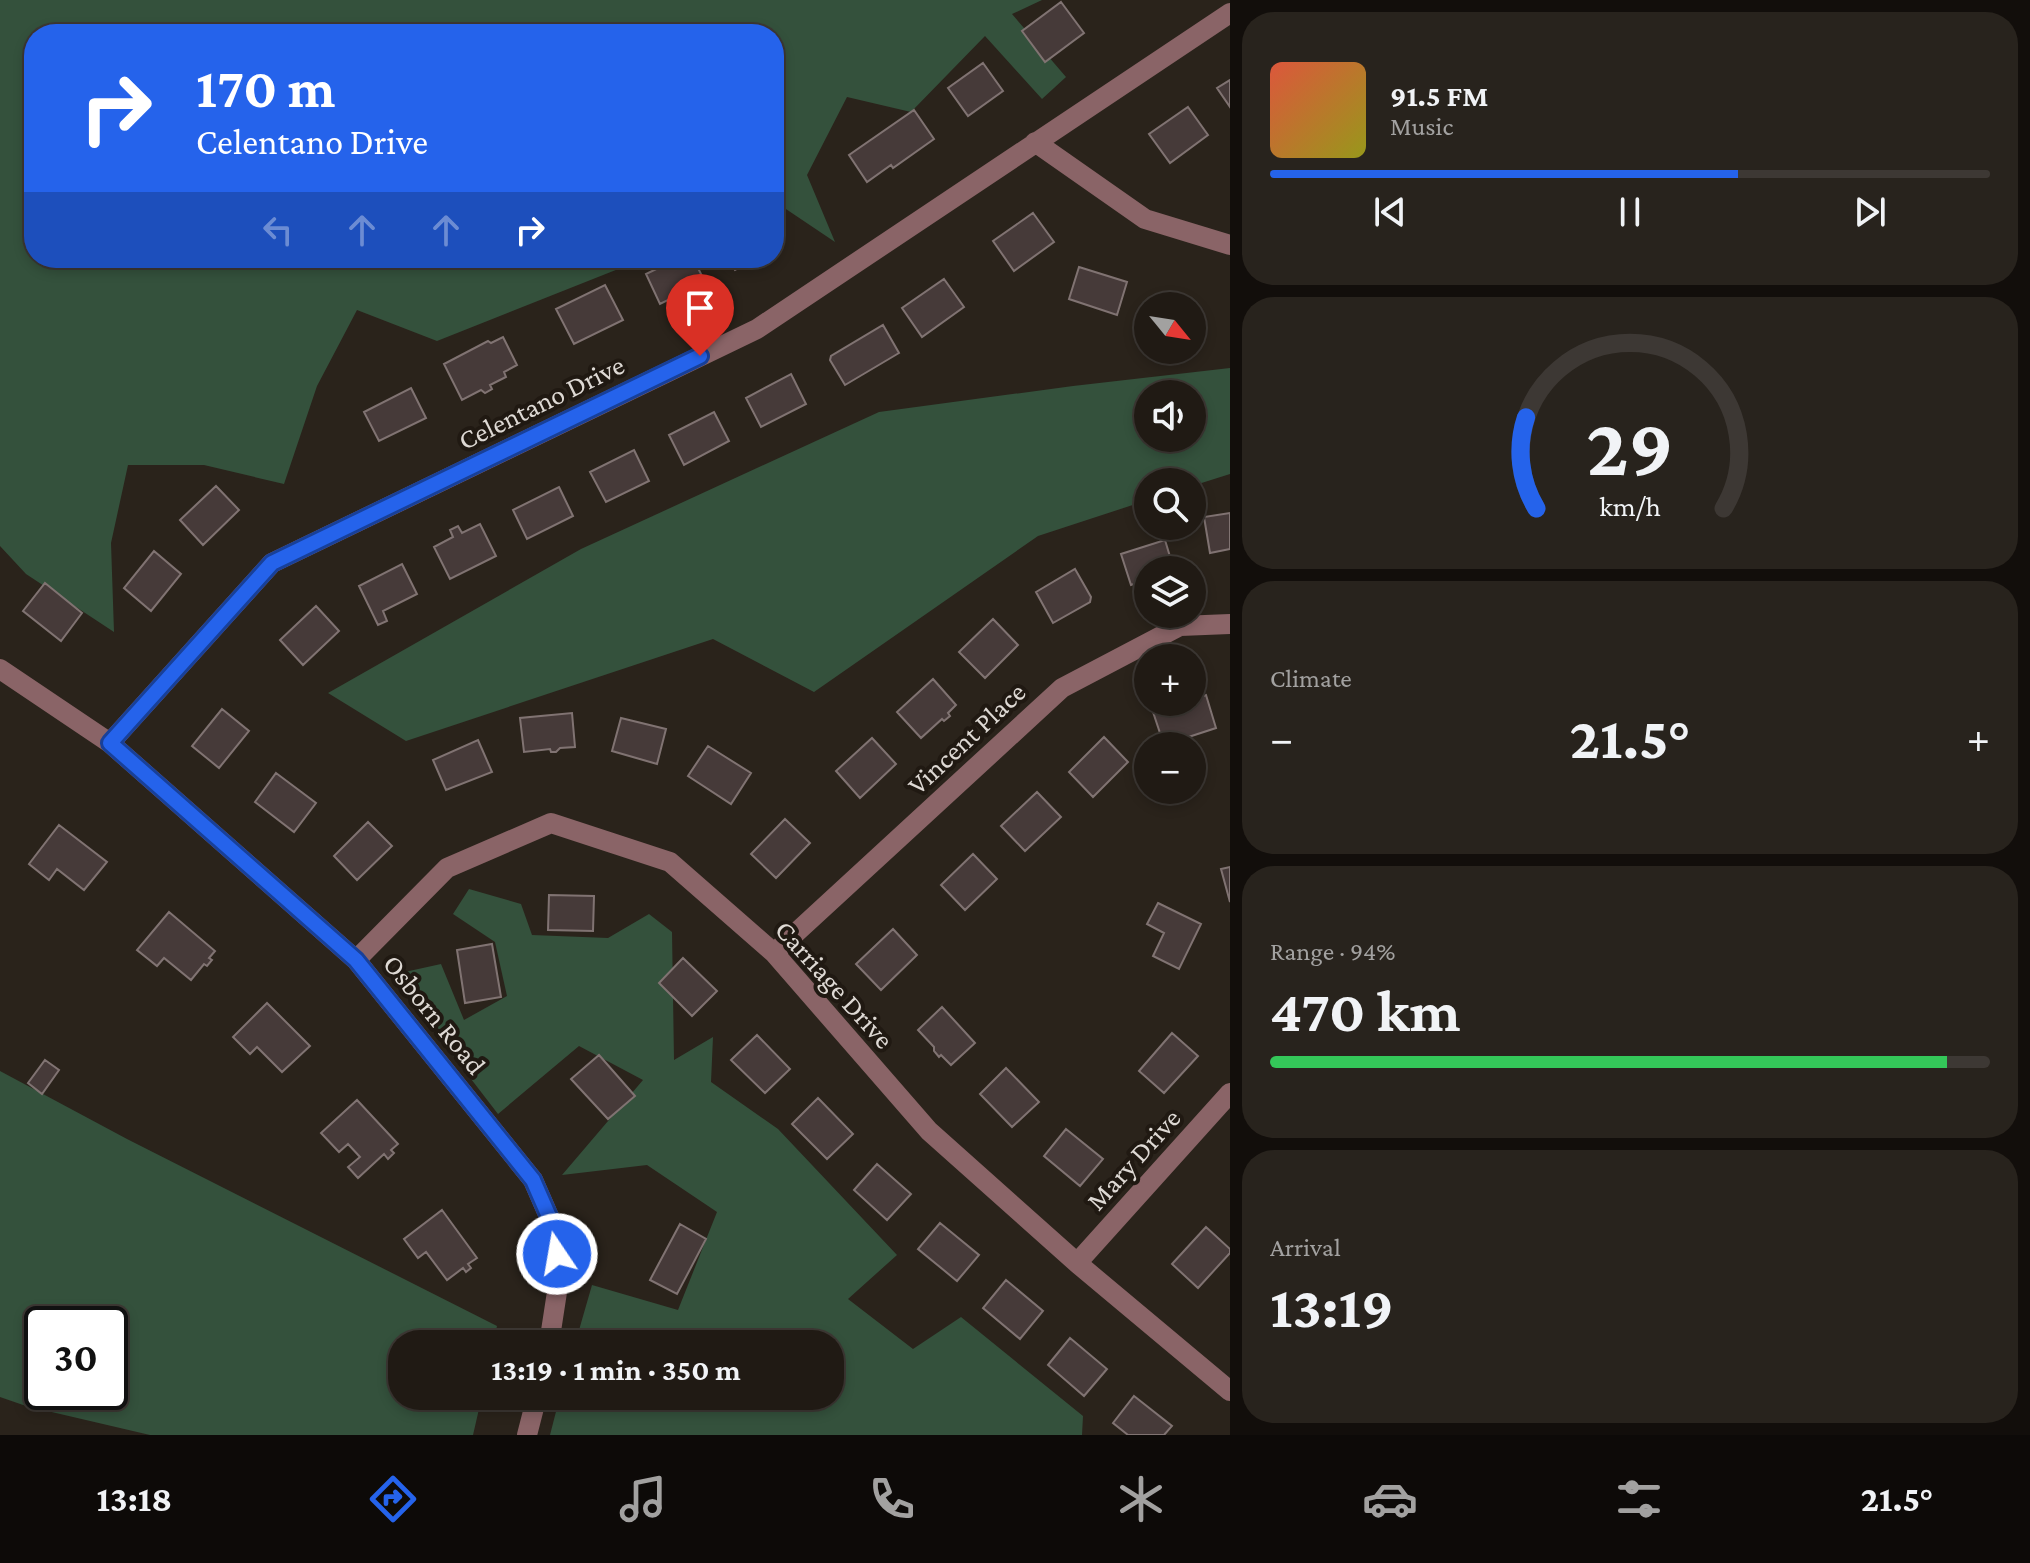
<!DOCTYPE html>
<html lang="en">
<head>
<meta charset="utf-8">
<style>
	:root { --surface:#201a14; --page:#28231d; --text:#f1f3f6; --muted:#a2a1a0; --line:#3d3834; --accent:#2563eb }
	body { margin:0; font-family:"Crimson Pro",serif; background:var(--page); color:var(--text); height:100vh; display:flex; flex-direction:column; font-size:30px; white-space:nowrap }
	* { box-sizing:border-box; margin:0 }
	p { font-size:26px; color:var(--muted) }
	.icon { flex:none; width:44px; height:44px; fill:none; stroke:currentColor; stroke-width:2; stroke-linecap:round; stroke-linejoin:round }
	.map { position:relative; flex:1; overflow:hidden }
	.details { display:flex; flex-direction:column; gap:12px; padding:12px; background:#120e0b; width:800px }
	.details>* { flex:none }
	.guide { position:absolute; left:24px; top:24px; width:760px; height:244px; border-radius:32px; box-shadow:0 4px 12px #0003,0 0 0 2px var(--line); background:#2563eb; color:#fff; overflow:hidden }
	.needle { width:52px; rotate:120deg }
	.buttons { position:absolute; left:1134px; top:292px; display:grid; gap:16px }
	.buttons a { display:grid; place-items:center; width:72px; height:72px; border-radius:50%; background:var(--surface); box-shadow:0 4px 12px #0003,0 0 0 2px var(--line); font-size:40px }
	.speed { position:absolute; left:24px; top:1306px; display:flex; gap:16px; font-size:40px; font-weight:700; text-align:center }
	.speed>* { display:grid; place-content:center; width:104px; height:104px; border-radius:50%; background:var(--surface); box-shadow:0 4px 12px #0003,0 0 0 2px var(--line); line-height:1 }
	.speed .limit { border:4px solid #111; border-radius:12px; background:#fff; color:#111 }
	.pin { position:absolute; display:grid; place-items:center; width:68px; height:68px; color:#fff; margin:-82px -34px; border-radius:50% 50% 50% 0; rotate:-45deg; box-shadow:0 0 8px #0007 }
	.pin .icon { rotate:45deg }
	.me { position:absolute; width:88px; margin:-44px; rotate:348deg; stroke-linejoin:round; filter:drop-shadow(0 0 6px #0008) }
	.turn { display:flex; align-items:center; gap:28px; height:168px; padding:0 40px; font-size:36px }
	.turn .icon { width:104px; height:104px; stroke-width:2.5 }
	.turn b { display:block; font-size:56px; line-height:68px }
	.lanes { display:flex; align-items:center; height:76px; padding:0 40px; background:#0003; justify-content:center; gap:40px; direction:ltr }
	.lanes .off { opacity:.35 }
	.big { font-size:60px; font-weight:700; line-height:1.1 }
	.details .tile { flex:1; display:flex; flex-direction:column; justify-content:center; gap:12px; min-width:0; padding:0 28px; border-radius:32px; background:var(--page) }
	.details .dial { align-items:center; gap:0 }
	.dial svg { height:208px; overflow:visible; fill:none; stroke:var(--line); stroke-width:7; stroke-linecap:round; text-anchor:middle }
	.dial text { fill:var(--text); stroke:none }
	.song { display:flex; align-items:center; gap:24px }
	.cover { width:96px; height:96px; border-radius:12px; background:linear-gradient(135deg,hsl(10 70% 55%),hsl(60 70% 35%)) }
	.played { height:8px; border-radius:4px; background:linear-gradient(90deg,var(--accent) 65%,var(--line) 65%) }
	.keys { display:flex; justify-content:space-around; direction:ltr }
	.heat { display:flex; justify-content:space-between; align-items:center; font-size:44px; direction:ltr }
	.charge { height:12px; border-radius:6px; background:linear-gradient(90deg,#34c759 94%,var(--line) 0) }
	.trip { position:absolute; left:388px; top:1330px; width:456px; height:80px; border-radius:32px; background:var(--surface); box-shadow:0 4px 12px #0003,0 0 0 2px var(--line); font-weight:700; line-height:80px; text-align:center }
	.dock { display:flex; height:128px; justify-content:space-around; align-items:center; background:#0d0a08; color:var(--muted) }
	.dock .icon { width:56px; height:56px }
	.dock .on { color:var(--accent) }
	.dock b { font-size:36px; color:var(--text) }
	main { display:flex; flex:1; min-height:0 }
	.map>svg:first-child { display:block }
	.forest { fill:#34513c; fill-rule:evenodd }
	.building { fill:#463a39; stroke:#807372; stroke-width:2 }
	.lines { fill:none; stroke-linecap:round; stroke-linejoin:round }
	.minor { stroke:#8a6467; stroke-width:20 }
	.route-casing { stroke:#184099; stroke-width:20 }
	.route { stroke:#2563eb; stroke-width:14 }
	.labels { text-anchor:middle; stroke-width:8; stroke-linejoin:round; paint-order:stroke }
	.street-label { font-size:28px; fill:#ded9d4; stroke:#201912 }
</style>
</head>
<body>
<main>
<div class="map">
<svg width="1230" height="1435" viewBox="0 0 1230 1435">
	<rect width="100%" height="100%" fill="#2a231b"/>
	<path class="forest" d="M0,0H1042L1012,14L1066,77L1042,99L985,36L911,112L847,97L807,175L835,242L774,201V34H34V258H646L437,341L357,310L317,386L284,484L204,465H128L111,543L114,632L26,574L0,546Z
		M1230,368V474L1192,486V482H1148V500L1038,536L814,692L713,639L406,741L328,693L581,549L879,412L1073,386ZM1148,394H1192V438H1148Z
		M469,889L521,904L532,935L608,938L649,914L672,932L674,1060L713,1037L711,1082L778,1129L897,1255L848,1299L913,1349L961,1317L1083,1416L1082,1435H550L560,1396H830V1344H575L592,1285L678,1310L717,1212L647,1165L562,1175L643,1080L579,1046L498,1114L391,975L441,964L464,1020L507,996L495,942L453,914Z
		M0,1071L127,1139L497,1326L493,1344H402V1396H482L473,1435H150L26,1406L0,1397ZM42,1324H110V1392H42Z"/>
	<path class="building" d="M1061,2L1084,33L1045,62L1022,31Z
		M983,63L1003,91L968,116L948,88Z
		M1230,80V107L1217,88Z
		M1188,107L1208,135L1170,163L1149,134Z
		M914,110L934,139L893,168L891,165L867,182L849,155Z
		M1033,213L1054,242L1014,271L993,241Z
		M679,258H693L705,282L660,304L646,274Z
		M729,258H758L735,270Z
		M1079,267L1127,282L1117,315L1069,299Z
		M944,279L964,307L922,337L902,308Z
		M605,285L623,320L574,344L556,309Z
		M1192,310L1202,312L1195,344H1192Z
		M883,325L899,353L845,385L830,360L831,356Z
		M503,337L517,365L504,372L506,377L490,385L492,389L485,393L481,390L462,400L444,364L488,341L491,343Z
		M791,374L806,404L761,427L746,398Z
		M411,388L426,418L379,441L364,412Z
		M714,412L729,441L684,465L669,435Z
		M634,450L649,481L606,502L590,472Z
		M216,486L239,510L203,545L180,520Z
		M559,487L573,516L527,539L513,510Z
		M1230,513V549L1210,553L1204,517Z
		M480,524L496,556L450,579L434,547L453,537L450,530L458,526L462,533Z
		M1165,540L1174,570H1148V580L1131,585L1121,554Z
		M154,551L181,574L151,611L124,588Z
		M402,564L417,594L383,611L387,621L378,625L359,586Z
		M1075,569L1091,597L1090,602L1053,623L1036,592Z
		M45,583L82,613L61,641L23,611Z
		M316,606L339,631L303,665L280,640Z
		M993,619L1018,645L985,678L959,652Z
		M933,679L956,705L948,713L950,716L944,721L942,719L921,738L897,712Z
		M1206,695L1216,728L1164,745L1153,712L1184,702H1192V700Z
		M222,709L249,731L219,768L192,746Z
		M572,713L575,747L560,748L556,752H551L550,749L524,752L520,718Z
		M621,718L666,729L657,764L612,751Z
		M1104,737L1128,762L1093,797L1069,772Z
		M872,738L896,764L860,798L836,771Z
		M478,740L492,772L446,790L433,760Z
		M708,746L751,773L731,804L688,776Z
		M276,773L316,803L294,832L255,802Z
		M1037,792L1061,817L1025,851L1001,826Z
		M785,819L810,843L776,878L751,854Z
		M368,822L392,846L357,880L334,856Z
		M59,825L107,862L84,890L57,869L49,880L29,864Z
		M973,854L997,879L965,910L941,885Z
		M1230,867V902L1221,869Z
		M549,895L594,896L593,931L548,930Z
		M1158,903L1201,924L1179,969L1153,956L1164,933L1147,924Z
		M169,912L215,951L209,958L212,960L207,966L204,964L191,980L164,958L157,966L137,950Z
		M893,929L917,955L881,990L856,964Z
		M492,944L501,997L465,1003L457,950Z
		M683,958L717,991L692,1016L659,983Z
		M267,1003L310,1046L282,1072L257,1047L250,1054L233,1037Z
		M942,1007L975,1043L951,1065L941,1055L939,1057L934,1051V1047L918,1030Z
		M1172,1033L1198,1056L1164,1093L1139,1071Z
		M757,1035L790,1069L765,1093L731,1060Z
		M599,1055L635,1096L608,1119L571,1079Z
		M45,1060L59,1070L42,1094L28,1083Z
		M1006,1068L1039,1102L1012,1127L980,1094Z
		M818,1098L853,1134L827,1159L792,1124Z
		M357,1100L398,1144L391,1150L394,1153L388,1159L384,1154L358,1178L348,1167L360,1157L348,1144L339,1152L321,1133Z
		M1066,1129L1103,1159L1080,1186L1044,1156Z
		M877,1164L911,1194L887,1220L854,1190Z
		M442,1210L477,1258L468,1264L471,1268L466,1272L463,1268L447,1280L426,1252L418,1258L404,1239Z
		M940,1223L979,1255L957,1281L918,1249Z
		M680,1224L706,1239L677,1294L650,1280Z
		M1206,1227L1230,1249V1253L1198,1288L1172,1264Z
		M1006,1280L1043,1311L1020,1339L983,1308Z
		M1070,1338L1107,1369L1084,1396L1048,1365Z
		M1134,1396L1172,1426L1164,1435H1128L1113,1423Z"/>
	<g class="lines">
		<path class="minor" d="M1035,142L1145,219L1230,245
			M0,669L110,743L356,960L533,1180L554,1228L559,1279L549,1344
			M110,743L272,563L757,329L1230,13
			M774,953L1062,688L1180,626L1230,624
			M356,960L447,868L551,823L670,862L774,953L929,1131L1077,1263L1230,1391
			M1077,1263L1230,1093
			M527,1435L537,1396"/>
	</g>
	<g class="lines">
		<defs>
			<path id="route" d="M557,1254L554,1228L533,1180L356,960L110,743L272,563L700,356"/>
		</defs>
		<use href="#route" class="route-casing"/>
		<use href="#route" class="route"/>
	</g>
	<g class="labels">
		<g class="street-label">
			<text transform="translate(541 402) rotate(-26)" y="10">Celentano Drive</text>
			<text transform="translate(966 738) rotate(-43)" y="10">Vincent Place</text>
			<text transform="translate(835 984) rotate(48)" y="10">Carriage Drive</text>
			<text transform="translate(435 1014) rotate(51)" y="10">Osborn Road</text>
			<text transform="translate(1133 1159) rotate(-48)" y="10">Mary Drive</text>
		</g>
	</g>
</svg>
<div class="buttons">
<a><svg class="needle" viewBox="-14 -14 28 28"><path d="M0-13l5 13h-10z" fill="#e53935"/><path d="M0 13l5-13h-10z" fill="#a2a1a0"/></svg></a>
<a><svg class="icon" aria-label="sound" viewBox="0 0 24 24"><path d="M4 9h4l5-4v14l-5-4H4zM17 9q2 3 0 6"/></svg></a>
<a><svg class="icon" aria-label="search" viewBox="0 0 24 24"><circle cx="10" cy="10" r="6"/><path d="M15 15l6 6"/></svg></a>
<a><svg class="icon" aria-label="layers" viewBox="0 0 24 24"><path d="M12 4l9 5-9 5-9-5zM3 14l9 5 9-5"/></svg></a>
<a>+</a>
<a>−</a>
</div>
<div class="speed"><div class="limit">30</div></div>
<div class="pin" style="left:700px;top:356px;background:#d93025"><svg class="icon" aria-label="arrive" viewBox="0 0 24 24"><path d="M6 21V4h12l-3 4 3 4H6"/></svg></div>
<svg class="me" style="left:557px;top:1254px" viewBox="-20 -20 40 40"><circle r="17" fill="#2563eb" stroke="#fff" stroke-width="3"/><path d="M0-11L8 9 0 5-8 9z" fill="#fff"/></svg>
<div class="trip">13:19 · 1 min · 350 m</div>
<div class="guide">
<div class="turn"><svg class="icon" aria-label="right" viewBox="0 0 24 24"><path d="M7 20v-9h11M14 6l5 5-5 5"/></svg><div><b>170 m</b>Celentano Drive</div></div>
<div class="lanes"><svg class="icon off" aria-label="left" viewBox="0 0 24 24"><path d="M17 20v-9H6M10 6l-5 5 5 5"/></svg><svg class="icon off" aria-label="ahead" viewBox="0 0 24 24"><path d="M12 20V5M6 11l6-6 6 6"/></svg><svg class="icon off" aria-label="ahead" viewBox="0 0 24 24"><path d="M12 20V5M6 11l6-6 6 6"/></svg><svg class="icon" aria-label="right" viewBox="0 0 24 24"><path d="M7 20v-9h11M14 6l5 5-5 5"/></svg></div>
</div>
</div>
<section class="details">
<div class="tile">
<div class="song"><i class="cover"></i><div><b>91.5 FM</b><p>Music</p></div></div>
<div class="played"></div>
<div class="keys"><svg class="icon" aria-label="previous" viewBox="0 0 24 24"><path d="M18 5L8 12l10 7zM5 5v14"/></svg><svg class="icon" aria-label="pause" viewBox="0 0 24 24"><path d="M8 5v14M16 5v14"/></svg><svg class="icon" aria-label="next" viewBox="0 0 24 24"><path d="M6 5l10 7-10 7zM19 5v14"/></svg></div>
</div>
<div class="tile dial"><svg viewBox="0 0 100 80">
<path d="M14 69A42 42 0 1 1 86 69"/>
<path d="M14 69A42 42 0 0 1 10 34" stroke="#2563eb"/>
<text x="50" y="56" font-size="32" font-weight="700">29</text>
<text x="50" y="72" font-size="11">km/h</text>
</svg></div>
<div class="tile"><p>Climate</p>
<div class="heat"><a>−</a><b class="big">21.5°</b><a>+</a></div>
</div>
<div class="tile"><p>Range · 94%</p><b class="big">470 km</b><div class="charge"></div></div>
<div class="tile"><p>Arrival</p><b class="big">13:19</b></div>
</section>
</main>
<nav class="dock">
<b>13:18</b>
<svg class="icon on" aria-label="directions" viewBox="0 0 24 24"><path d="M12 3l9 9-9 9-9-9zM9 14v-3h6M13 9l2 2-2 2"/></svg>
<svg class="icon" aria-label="music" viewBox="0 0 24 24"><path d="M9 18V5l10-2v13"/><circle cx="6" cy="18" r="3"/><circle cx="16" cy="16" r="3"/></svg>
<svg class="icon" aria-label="phone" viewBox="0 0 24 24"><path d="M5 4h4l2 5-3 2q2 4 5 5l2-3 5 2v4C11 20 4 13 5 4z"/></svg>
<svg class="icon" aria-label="climate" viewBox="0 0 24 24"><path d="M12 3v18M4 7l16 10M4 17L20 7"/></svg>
<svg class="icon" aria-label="car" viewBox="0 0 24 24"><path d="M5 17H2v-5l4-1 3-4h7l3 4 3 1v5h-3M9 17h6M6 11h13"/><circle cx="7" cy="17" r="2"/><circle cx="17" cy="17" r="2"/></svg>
<svg class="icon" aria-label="filters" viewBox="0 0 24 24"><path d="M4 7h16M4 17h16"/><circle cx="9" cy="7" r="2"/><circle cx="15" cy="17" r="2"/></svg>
<b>21.5°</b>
</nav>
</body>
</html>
